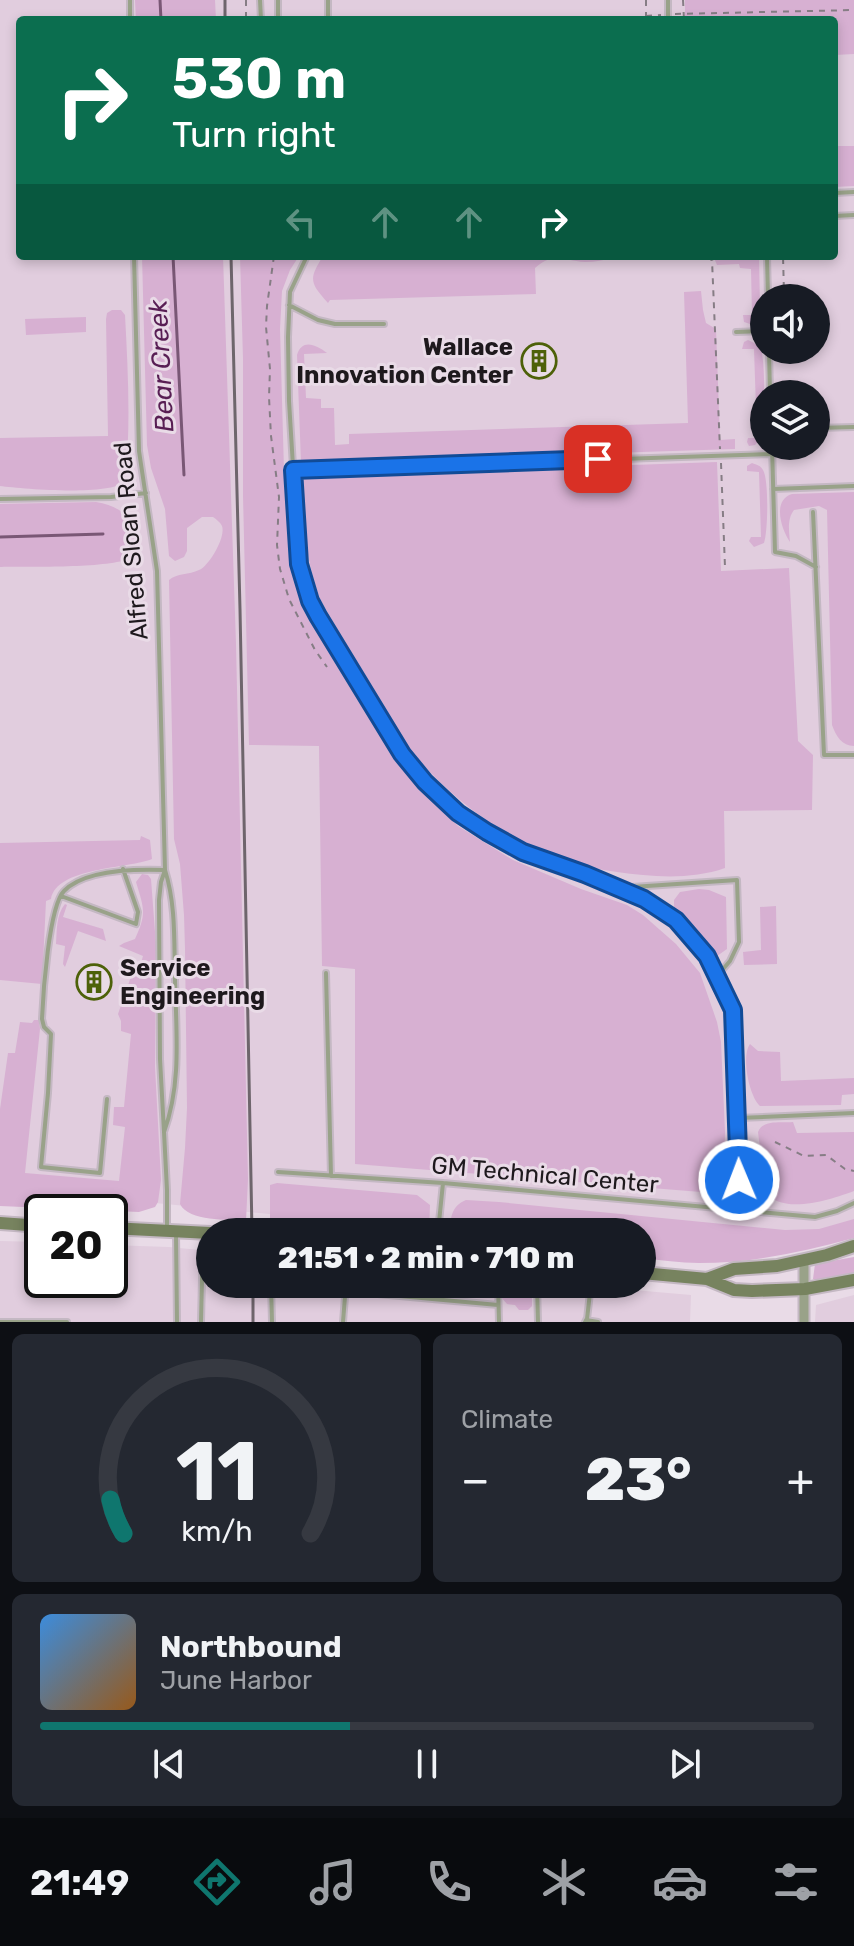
<!DOCTYPE html>
<html lang="en">
<head>
<meta charset="utf-8">
<style>
	:root { --surface:#171b24; --page:#242831; --text:#f1f3f6; --muted:#9ea1a6; --line:#363941; --accent:#0f766e }
	body { margin:0; font-family:Rubik,sans-serif; background:var(--page); color:var(--text); height:100vh; display:flex; flex-direction:column; font-size:30px; white-space:nowrap }
	* { box-sizing:border-box; margin:0 }
	p { font-size:26px; color:var(--muted) }
	.icon { flex:none; width:44px; height:44px; fill:none; stroke:currentColor; stroke-width:2; stroke-linecap:round; stroke-linejoin:round }
	.map { position:relative; height:1322px; overflow:hidden }
	.drawer { display:flex; flex-direction:column; gap:12px; padding:12px; background:#0d0f14; flex:1 }
	.drawer>* { flex:none }
	.hud { position:absolute; left:16px; top:16px; width:822px; height:244px; border-radius:8px; box-shadow:0 4px 12px #0003; background:#0b6e4f; color:#fff; overflow:hidden }
	.fabs { position:absolute; left:750px; top:284px; display:grid; gap:16px }
	.fabs a { display:grid; place-items:center; width:80px; height:80px; border-radius:50%; background:var(--surface); box-shadow:0 4px 12px #0003; font-size:40px }
	.speed { position:absolute; left:24px; top:1194px; display:flex; gap:16px; font-size:40px; font-weight:700; text-align:center }
	.speed>* { display:grid; place-content:center; width:104px; height:104px; border-radius:50%; background:var(--surface); box-shadow:0 4px 12px #0003; line-height:1 }
	.speed .limit { border:4px solid #111; border-radius:12px; background:#fff; color:#111 }
	.pin { position:absolute; display:grid; place-items:center; width:68px; height:68px; color:#fff; margin:-34px; border-radius:16px; box-shadow:0 4px 12px #0006 }
	.me { position:absolute; width:88px; margin:-44px; rotate:359deg; stroke-linejoin:round; filter:drop-shadow(0 0 6px #0008) }
	.turn { display:flex; align-items:center; gap:28px; height:168px; padding:0 24px; font-size:36px }
	.turn .icon { width:104px; height:104px; stroke-width:2.5 }
	.turn b { display:block; font-size:56px; line-height:68px }
	.lanes { display:flex; align-items:center; height:76px; padding:0 24px; background:#0003; justify-content:center; gap:40px; direction:ltr }
	.lanes .off { opacity:.35 }
	.big { font-size:60px; font-weight:800; line-height:1.1 }
	.drawer .widget { flex:1; display:flex; flex-direction:column; justify-content:center; gap:12px; min-width:0; padding:0 28px; border-radius:12px; background:var(--page) }
	.drawer .dial { align-items:center; gap:0 }
	.dial svg { height:208px; overflow:visible; fill:none; stroke:var(--line); stroke-width:7; stroke-linecap:round; text-anchor:middle }
	.dial text { fill:var(--text); stroke:none }
	.song { display:flex; align-items:center; gap:24px }
	.cover { width:96px; height:96px; border-radius:12px; background:linear-gradient(135deg,hsl(210 70% 55%),hsl(30 70% 35%)) }
	.played { height:8px; border-radius:4px; background:linear-gradient(90deg,var(--accent) 40%,var(--line) 40%) }
	.keys { display:flex; justify-content:space-around; direction:ltr }
	.heat { display:flex; justify-content:space-between; align-items:center; font-size:44px; direction:ltr }
	.drawer .tiles { flex:1; display:grid; gap:12px; grid-template-columns:1fr 1fr }
	.widget:last-child { grid-column:span 2 }
	.trip { position:absolute; left:196px; top:1218px; width:460px; height:80px; border-radius:40px; background:var(--surface); box-shadow:0 4px 12px #0003; font-weight:800; line-height:80px; text-align:center }
	.tabs { display:flex; height:128px; justify-content:space-around; align-items:center; background:#090b0e; color:var(--muted) }
	.tabs .icon { width:56px; height:56px }
	.tabs .active { color:var(--accent) }
	.tabs b { font-size:36px; color:var(--text) }
	.map>svg:first-child { display:block }
	.built { fill:#e1cdde; fill-rule:evenodd }
	.green { fill:#d7b0d2 }
	.lines { fill:none; stroke-linecap:round; stroke-linejoin:round }
	.stream { stroke:#795775; stroke-width:3 }
	.lane-casing { stroke:#c4b8c3; stroke-width:8 }
	.street-casing { stroke:#c4b8c3; stroke-width:13 }
	.secondary-casing { stroke:#c4b8c3; stroke-width:16 }
	.path { stroke:#867d85; stroke-width:2; stroke-dasharray:6 6; stroke-linecap:butt }
	.lane { stroke:#99a289; stroke-width:4 }
	.street { stroke:#99a289; stroke-width:9 }
	.secondary { stroke:#77835f; stroke-width:12 }
	.rail { stroke:#6e656c; stroke-width:3 }
	.route-casing { stroke:#114b97; stroke-width:20 }
	.route { stroke:#1a73e8; stroke-width:14 }
	.labels { text-anchor:middle; stroke-width:6; stroke-linejoin:round; paint-order:stroke }
	.poi-label { font-size:24px; font-weight:bold; fill:#1e191d; stroke:#e9dbe7; text-anchor:end }
	.street-label { font-size:24px; fill:#1e191d; stroke:#e9dbe7 }
	.water-label { font-size:26px; font-style:italic; fill:#581e54; stroke:#e9dbe7 }
</style>
</head>
<body>
<div class="map">
<svg width="854" height="1322" viewBox="0 0 854 1322">
	<rect width="100%" height="100%" fill="#e9dbe7"/>
	<path class="built" d="M0,0H854V1234L454,1232L0,1188ZM20,20H834V256H20ZM764,298H816V350H764ZM764,394H816V446H764Z
		M0,1241L42,1242V1280H110V1245L169,1247L210,1251V1284H565L691,1295L690,1322H0Z
		M854,1295V1322H815L816,1305Z"/>
	<path class="green" d="M135,0H215L216,20H136Z
		M685,0H854V54L835,55L833,17L685,20Z
		M834,146H854V186L834,187Z
		M142,256H223L236,644L248,1179L246,1221C228,1219 189,1222 180,1204L185,1148L187,1108L185,949L184,915L180,864L174,839L169,580C177,573 189,575 199,570C209,566 226,537 222,526C220,522 217,520 213,517H202L187,528V551L184,557L175,561L169,556L165,509L151,468L147,445Z
		M240,256H299L290,270L282,291L280,329L284,471L289,511L290,556L300,598L307,613L395,758L415,783L458,826L513,860L581,889L627,905L643,915L676,944L700,973L717,1022L721,1042L725,1132L724,1175L713,1189L701,1192L355,1164V969L322,966L319,746L249,745L243,496V359Z
		M323,256H617C606,260 596,262 585,262C563,261 556,250 535,268L536,294L330,300L328,303C309,282 309,279 323,256Z
		M711,256H759L760,308L759,316L750,324L744,322L743,315H752L751,269L740,268L739,264L717,265L714,258Z
		M701,291L703,310L706,323L716,329L720,440L735,439V449L301,463L297,355C302,339 315,344 327,353L304,354L306,398L321,399V408H334L335,445L349,444V434L688,423L684,292Z
		M112,310H121L125,315C128,371 131,427 125,482C108,496 23,489 0,486V438L108,436L106,319L107,313Z
		M86,317V332L26,335L25,319Z
		M748,340C752,342 757,344 760,347C766,356 764,420 764,435L755,445L749,446L747,442L748,438H757L754,349H742L744,342Z
		M717,462L721,571L789,568L798,741L813,755L812,810L724,811L725,868C691,880 652,877 617,872C535,861 464,814 411,751C400,737 392,719 383,704C362,669 340,635 320,599C305,558 303,520 300,477Z
		M752,463C757,465 760,465 763,470C769,479 768,532 764,543L754,547L749,541L751,537H761L759,472L747,471V466Z
		M854,492V746C842,746 836,736 832,725L827,510L819,506L794,510C787,519 789,531 790,542C781,529 772,500 792,494Z
		M96,502C114,505 128,512 135,530C137,537 141,547 136,554C126,570 22,566 0,567V504Z
		M141,836L150,840L152,859C127,869 57,867 51,899L46,901L42,984L0,980V843L140,840Z
		M142,874L148,875L151,879L156,945L155,1067L161,1180L158,1202L155,1207L139,1212L0,1206V1109L8,1053H15L20,1022L32,1023L34,1020H39L40,1029L25,1173L119,1181L125,1127L113,1125L114,1107H124L131,1034L121,1031V1021L118,1014L135,965L140,966L143,956L119,946L124,943L135,939C147,913 144,909 136,882Z
		M699,889L709,890L726,897L727,949L717,956L700,934L674,908V900L680,892Z
		M65,904L67,905L63,917L103,929L106,941L78,931L65,967L63,964L65,946L56,944C57,930 56,915 65,904Z
		M776,906L777,964L744,965L743,952L761,950L760,907Z
		M750,1044L758,1051L780,1052L781,1081L854,1078V1094L842,1095L841,1105L760,1106C749,1096 741,1056 750,1044Z
		M793,1122L797,1133L854,1132V1191C833,1199 779,1217 765,1190L758,1132C763,1119 781,1123 793,1122Z
		M277,1183L417,1195L430,1205L429,1232H369L273,1225L270,1222V1185Z
		M466,1200L499,1202L785,1230L819,1229L854,1219V1238C803,1252 752,1263 699,1263C680,1263 661,1260 642,1258V1232H449C451,1218 451,1206 466,1200Z
		M854,1257V1273L817,1281L813,1279L815,1264Z
		M502,1284H532V1306L528,1310H519L515,1305L507,1304L501,1297Z"/>
	<g class="lines">
		<path class="stream" d="M160,0L161,20
			M173,256L184,475
			M0,537L103,534"/>
		<defs>
			<path id="lane" d="M130,0V20
				M260,0L261,20
				M278,0V20
				M328,0V20
				M668,0V20
				M834,193L854,192
				M834,216L854,215
				M134,256L139,451L157,571L165,870C176,905 174,942 175,979C176,1031 182,1083 164,1132L160,1059L159,900L161,882L165,870
				M307,256L290,292L288,337L289,401L299,564L310,601L402,754L425,782L458,813L487,832L523,852L585,874L644,899L676,920L707,956L733,1010L740,1210
				M767,256L768,298
				M289,305L318,320L335,324H384
				M736,332L764,331
				M769,350L770,394
				M816,428L854,427
				M772,446L775,552L796,556L816,567
				M293,470L772,454
				M773,489L854,486
				M0,499L111,497L146,493
				M813,512L824,755H854
				M617,888L737,880L739,942L730,961L717,976
				M61,896L136,924L138,912L123,869
				M326,973L331,1176
				M107,1099L100,1173L41,1167L48,1093L51,1034L44,1027L42,1019C43,994 49,906 64,891C85,869 137,869 165,870
				M738,1118L854,1113
				M164,1132L167,1190V1229
				M278,1172L443,1183L815,1217L837,1211L854,1203
				M438,1232L443,1183
				M176,1233L177,1322
				M271,1284L272,1322
				M498,1284L499,1322
				M537,1284L538,1322
				M345,1291L498,1305
				M586,1320L598,1322
				M0,1322H67
				M201,1322L203,1236
				M343,1322L346,1284
				M585,1322L587,1319L591,1284"/>
			<path id="street" d="M804,1322V1260"/>
			<path id="secondary" d="M0,1223L42,1226
				M110,1228L210,1233
				M642,1273L707,1279L734,1290L752,1291L805,1289L854,1280
				M707,1279L734,1269L777,1266L827,1255L854,1246"/>
		</defs>
		<use href="#lane" class="lane-casing"/>
		<use href="#street" class="street-casing"/>
		<use href="#secondary" class="secondary-casing"/>
		<path class="path" d="M246,0V20
			M646,0V20
			M683,0L684,20
			M675,14L854,10
			M646,16L661,15
			M274,256L267,306L266,327L270,369L269,397L271,436L279,497L277,545L280,569L289,599L315,650L327,667
			M699,256L712,260
			M716,256L712,260L720,449
			M777,293H784L783,256L789,257
			M721,463L725,567
			M775,1142L804,1156L826,1155L845,1169L854,1171"/>
		<use href="#lane" class="lane"/>
		<use href="#street" class="street"/>
		<use href="#secondary" class="secondary"/>
		<path class="rail" d="M225,0V20
			M231,256L240,609L252,1232
			M253,1284V1322"/>
	</g>
	<g class="lines">
		<defs>
			<path id="route" d="M598,459L293,470L299,564L310,601L318,616L402,754L425,782L458,813L487,832L523,852L585,874L644,899L676,920L707,956L733,1010L739,1180"/>
		</defs>
		<use href="#route" class="route-casing"/>
		<use href="#route" class="route"/>
	</g>
	<defs>
		<symbol id="building-ring" viewBox="-11 -11 22 22"><circle r="9.5" fill="#e9dbe7" stroke="#4d6109" stroke-width="1.5"/><path d="M-4-6H4V6H1V3H-1V6H-4ZM-2.5-4.3h1.7v1.8h-1.7ZM.8-4.3h1.7v1.8H.8ZM-2.5-1h1.7V.8h-1.7ZM.8-1h1.7V.8H.8Z" fill="#4d6109"/></symbol>
	</defs>
	<g fill-rule="evenodd">
		<use href="#building-ring" x="519" y="341" width="40" height="40"/>
		<use href="#building-ring" x="74" y="962" width="40" height="40"/>
	</g>
	<g class="labels">
		<g class="poi-label">
			<text x="513" y="355">Wallace<tspan x="513" dy="28">Innovation Center</tspan></text>
			<text x="120" y="976" text-anchor="start">Service<tspan x="120" dy="28">Engineering</tspan></text>
		</g>
		<g class="street-label">
			<text transform="translate(131 541) rotate(-95)" y="8">Alfred Sloan Road</text>
			<text transform="translate(545 1175) rotate(5)" y="8">GM Technical Center</text>
		</g>
		<g class="water-label">
			<text transform="translate(161 366) rotate(-93)" y="9">Bear Creek</text>
		</g>
	</g>
</svg>
<div class="fabs">
<a><svg class="icon" aria-label="sound" viewBox="0 0 24 24"><path d="M4 9h4l5-4v14l-5-4H4zM17 9q2 3 0 6"/></svg></a>
<a><svg class="icon" aria-label="layers" viewBox="0 0 24 24"><path d="M12 4l9 5-9 5-9-5zM3 14l9 5 9-5"/></svg></a>
</div>
<div class="speed"><div class="limit">20</div></div>
<div class="pin" style="left:598px;top:459px;background:#d93025"><svg class="icon" aria-label="arrive" viewBox="0 0 24 24"><path d="M6 21V4h12l-3 4 3 4H6"/></svg></div>
<svg class="me" style="left:739px;top:1180px" viewBox="-20 -20 40 40"><circle r="17" fill="#1a73e8" stroke="#fff" stroke-width="3"/><path d="M0-11L8 9 0 5-8 9z" fill="#fff"/></svg>
<div class="trip">21:51 · 2 min · 710 m</div>
<div class="hud">
<div class="turn"><svg class="icon" aria-label="right" viewBox="0 0 24 24"><path d="M7 20v-9h11M14 6l5 5-5 5"/></svg><div><b>530 m</b>Turn right</div></div>
<div class="lanes"><svg class="icon off" aria-label="left" viewBox="0 0 24 24"><path d="M17 20v-9H6M10 6l-5 5 5 5"/></svg><svg class="icon off" aria-label="ahead" viewBox="0 0 24 24"><path d="M12 20V5M6 11l6-6 6 6"/></svg><svg class="icon off" aria-label="ahead" viewBox="0 0 24 24"><path d="M12 20V5M6 11l6-6 6 6"/></svg><svg class="icon" aria-label="right" viewBox="0 0 24 24"><path d="M7 20v-9h11M14 6l5 5-5 5"/></svg></div>
</div>
</div>
<section class="drawer">
<div class="tiles">
<div class="widget dial"><svg viewBox="0 0 100 80">
<path d="M14 69A42 42 0 1 1 86 69"/>
<path d="M14 69A42 42 0 0 1 9 56" stroke="#0f766e"/>
<text x="50" y="56" font-size="32" font-weight="700">11</text>
<text x="50" y="72" font-size="11">km/h</text>
</svg></div>
<div class="widget"><p>Climate</p>
<div class="heat"><a>−</a><b class="big">23°</b><a>+</a></div>
</div>
<div class="widget">
<div class="song"><i class="cover"></i><div><b>Northbound</b><p>June Harbor</p></div></div>
<div class="played"></div>
<div class="keys"><svg class="icon" aria-label="previous" viewBox="0 0 24 24"><path d="M18 5L8 12l10 7zM5 5v14"/></svg><svg class="icon" aria-label="pause" viewBox="0 0 24 24"><path d="M8 5v14M16 5v14"/></svg><svg class="icon" aria-label="next" viewBox="0 0 24 24"><path d="M6 5l10 7-10 7zM19 5v14"/></svg></div>
</div>
</div>
</section>
<nav class="tabs">
<b>21:49</b>
<svg class="icon active" aria-label="directions" viewBox="0 0 24 24"><path d="M12 3l9 9-9 9-9-9zM9 14v-3h6M13 9l2 2-2 2"/></svg>
<svg class="icon" aria-label="music" viewBox="0 0 24 24"><path d="M9 18V5l10-2v13"/><circle cx="6" cy="18" r="3"/><circle cx="16" cy="16" r="3"/></svg>
<svg class="icon" aria-label="phone" viewBox="0 0 24 24"><path d="M5 4h4l2 5-3 2q2 4 5 5l2-3 5 2v4C11 20 4 13 5 4z"/></svg>
<svg class="icon" aria-label="climate" viewBox="0 0 24 24"><path d="M12 3v18M4 7l16 10M4 17L20 7"/></svg>
<svg class="icon" aria-label="car" viewBox="0 0 24 24"><path d="M5 17H2v-5l4-1 3-4h7l3 4 3 1v5h-3M9 17h6M6 11h13"/><circle cx="7" cy="17" r="2"/><circle cx="17" cy="17" r="2"/></svg>
<svg class="icon" aria-label="filters" viewBox="0 0 24 24"><path d="M4 7h16M4 17h16"/><circle cx="9" cy="7" r="2"/><circle cx="15" cy="17" r="2"/></svg>
</nav>
</body>
</html>
